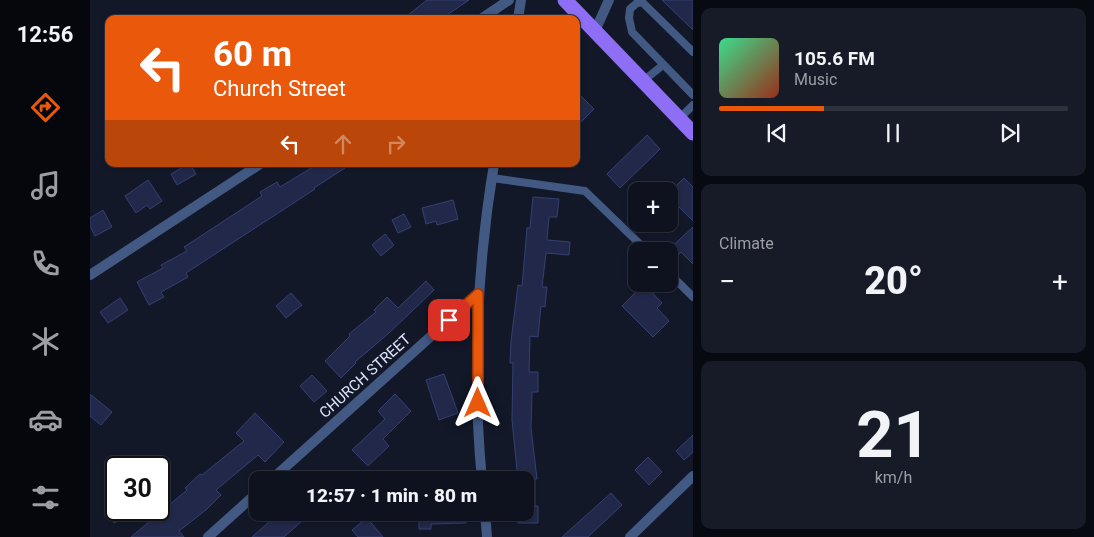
<!DOCTYPE html>
<html lang="en">
<head>
<meta charset="utf-8">
<style>
	:root { --surface:#0e121f; --page:#171b28; --text:#f1f3f6; --muted:#9b9ea4; --line:#2e323d; --accent:#ea580c }
	body { margin:0; font-family:Roboto,sans-serif; background:var(--page); color:var(--text); height:100vh; display:flex; flex-direction:column; font-size:19px; white-space:nowrap }
	* { box-sizing:border-box; margin:0 }
	p { font-size:16px; color:var(--muted) }
	.icon { flex:none; width:28px; height:28px; fill:none; stroke:currentColor; stroke-width:2; stroke-linecap:round; stroke-linejoin:round }
	.map { position:relative; flex:1; overflow:hidden }
	.drawer { display:flex; flex-direction:column; gap:8px; padding:8px; background:#080a11; width:401px }
	.drawer>* { flex:none }
	.hud { position:absolute; left:15px; top:15px; width:475px; height:152px; border-radius:10px; box-shadow:0 1px 4px #0004,0 0 0 1px var(--line); background:#ea580c; color:#fff; overflow:hidden }
	.controls { position:absolute; left:538px; top:182px; display:grid; gap:10px }
	.controls a { display:grid; place-items:center; width:50px; height:50px; border-radius:10px; background:var(--surface); box-shadow:0 1px 4px #0004,0 0 0 1px var(--line); font-size:25px }
	.speed { position:absolute; left:15px; top:456px; display:flex; gap:10px; font-size:25px; font-weight:700; text-align:center }
	.speed>* { display:grid; place-content:center; width:65px; height:65px; border-radius:50%; background:var(--surface); box-shadow:0 1px 4px #0004,0 0 0 1px var(--line); line-height:1 }
	.speed .limit { border:2px solid #111; border-radius:8px; background:#fff; color:#111 }
	.pin { position:absolute; display:grid; place-items:center; width:42px; height:42px; color:#fff; margin:-21px; border-radius:10px; box-shadow:0 2px 8px #0006 }
	.me { position:absolute; width:55px; margin:-28px; rotate:0deg; stroke-linejoin:round; filter:drop-shadow(0 0 4px #0008) }
	.turn { display:flex; align-items:center; gap:18px; height:105px; padding:0 25px; font-size:22px }
	.turn .icon { width:65px; height:65px; stroke-width:2.5 }
	.turn b { display:block; font-size:35px; line-height:42px }
	.lanes { display:flex; align-items:center; height:48px; padding:0 25px; background:#0003; justify-content:center; gap:25px; direction:ltr }
	.lanes .off { opacity:.35 }
	.big { font-size:38px; font-weight:800; line-height:1.1 }
	.drawer .card { flex:1; display:flex; flex-direction:column; justify-content:center; gap:8px; min-width:0; padding:0 18px; border-radius:10px; background:var(--page) }
	.drawer .dial { align-items:center; gap:0 }
	.dial b { font-size:65px; line-height:1 }
	.song { display:flex; align-items:center; gap:15px }
	.cover { width:60px; height:60px; border-radius:8px; background:linear-gradient(135deg,hsl(150 70% 55%),hsl(10 70% 35%)) }
	.played { height:5px; border-radius:2px; background:linear-gradient(90deg,var(--accent) 30%,var(--line) 30%) }
	.keys { display:flex; justify-content:space-around; direction:ltr }
	.heat { display:flex; justify-content:space-between; align-items:center; font-size:28px; direction:ltr }
	.trip { position:absolute; left:159px; top:471px; width:285px; height:50px; border-radius:10px; background:var(--surface); box-shadow:0 1px 4px #0004,0 0 0 1px var(--line); font-weight:800; line-height:50px; text-align:center }
	main { display:flex; flex:1; min-height:0 }
	.tab-bar { display:flex; flex-direction:column; width:90px; justify-content:space-around; align-items:center; background:#06070c; color:var(--muted) }
	.tab-bar .icon { width:35px; height:35px }
	.tab-bar .active { color:var(--accent) }
	.tab-bar b { font-size:22px; color:var(--text) }
	.map>svg:first-child { display:block }
	.building { fill:#212849; stroke:#344073 }
	.lines { fill:none; stroke-linecap:round; stroke-linejoin:round }
	.service { stroke:#425984; stroke-width:8 }
	.minor { stroke:#425984; stroke-width:10 }
	.primary { stroke:#8e6ef4; stroke-width:15 }
	.route-casing { stroke:#983908; stroke-width:12 }
	.route { stroke:#ea580c; stroke-width:9 }
	.labels { text-anchor:middle; stroke-width:5; stroke-linejoin:round; paint-order:stroke }
	.street-label { font-size:15px; fill:#dee6fc; stroke:#131829 }
</style>
</head>
<body>
<main>
<nav class="tab-bar">
<b>12:56</b>
<svg class="icon active" aria-label="directions" viewBox="0 0 24 24"><path d="M12 3l9 9-9 9-9-9zM9 14v-3h6M13 9l2 2-2 2"/></svg>
<svg class="icon" aria-label="music" viewBox="0 0 24 24"><path d="M9 18V5l10-2v13"/><circle cx="6" cy="18" r="3"/><circle cx="16" cy="16" r="3"/></svg>
<svg class="icon" aria-label="phone" viewBox="0 0 24 24"><path d="M5 4h4l2 5-3 2q2 4 5 5l2-3 5 2v4C11 20 4 13 5 4z"/></svg>
<svg class="icon" aria-label="climate" viewBox="0 0 24 24"><path d="M12 3v18M4 7l16 10M4 17L20 7"/></svg>
<svg class="icon" aria-label="car" viewBox="0 0 24 24"><path d="M5 17H2v-5l4-1 3-4h7l3 4 3 1v5h-3M9 17h6M6 11h13"/><circle cx="7" cy="17" r="2"/><circle cx="17" cy="17" r="2"/></svg>
<svg class="icon" aria-label="filters" viewBox="0 0 24 24"><path d="M4 7h16M4 17h16"/><circle cx="9" cy="7" r="2"/><circle cx="15" cy="17" r="2"/></svg>
</nav>
<div class="map">
<svg width="603" height="537" viewBox="0 0 603 537">
	<rect width="100%" height="100%" fill="#131829"/>
	<path class="building" d="M337,0H379L351,19H313Z
		M572,0H603V30Z
		M486,91L504,109L486,127Z
		M557,135L570,149L530,188L517,174Z
		M98,164H100L106,174L87,185L81,174Z
		M228,164H261L224,188L225,189L96,273L98,277L71,292L74,297L59,305L47,282L73,268L71,265L97,251L94,247L172,196L170,192L187,182L190,187Z
		M594,178L603,187V221L579,197V193Z
		M58,180L72,201L60,209L57,205L46,213L35,196Z
		M443,197L469,199L467,217H459L457,240L480,242L479,255L456,253L452,287H457L455,307L451,306L448,337L440,336L439,372H448V392H442L441,428L447,479H445V506H448V523H428V512H435V479L428,480L422,420L423,363H420L421,341L428,285L432,286L437,228H440Z
		M363,200L368,219L347,225L346,221L336,224L332,208Z
		M13,210L22,227L5,236L0,226V218Z
		M314,214L321,227L308,233L302,220Z
		M603,227V264L591,252L583,260L579,256V251H577Z
		M295,234L304,245L291,256L282,245Z
		M336,281L344,290L299,333L265,362L266,363L251,378L235,361L260,336L259,334L286,312L284,310L297,297L308,308Z
		M554,284L572,303L567,308L579,321L563,337L532,306Z
		M201,293L212,305L196,318L186,306Z
		M30,298L38,310L18,323L10,312Z
		M354,374L368,413L349,420L336,380Z
		M222,375L237,391L224,402L210,386Z
		M0,394L22,412L11,425L0,416Z
		M305,394L321,411L293,439L299,446L278,466L262,450L295,419L288,411Z
		M165,413L194,442L175,462L168,455L126,490L131,495L117,509L89,531L94,537H41L97,490L95,488L110,474L112,475L154,441L146,433Z
		M603,435V452L594,460L586,451Z
		M558,457L572,472L559,485L545,470Z
		M521,493L532,505L498,537H472Z
		M17,510H49L24,523Z
		M190,512H222L194,537H162Z
		M329,512H376V523L341,524V529H329Z
		M277,518L293,537H268L262,530Z"/>
	<g class="lines">
		<path class="service" d="M603,52L552,2L547,3L540,9L539,18L542,32L603,95
			M553,81L573,65
			M589,119L603,105
			M402,178L495,191L557,251
			M579,273L603,297"/>
		<path class="minor" d="M391,19L419,0
			M428,19L431,0
			M505,31L519,0
			M0,275L170,164
			M181,480L388,294
			M392,480C382,377 387,266 404,164
			M395,512L397,537
			M118,537L168,492
			M540,537L603,476"/>
		<path class="primary" d="M475,0L603,133"/>
	</g>
	<g class="lines">
		<defs>
			<path id="route" d="M359,320L388,294V403"/>
		</defs>
		<use href="#route" class="route-casing"/>
		<use href="#route" class="route"/>
	</g>
	<g class="labels">
		<g class="street-label">
			<text transform="translate(275 376) rotate(-42)" y="5">CHURCH STREET</text>
		</g>
	</g>
</svg>
<div class="controls">
<a>+</a>
<a>−</a>
</div>
<div class="speed"><div class="limit">30</div></div>
<div class="pin" style="left:359px;top:320px;background:#d93025"><svg class="icon" aria-label="arrive" viewBox="0 0 24 24"><path d="M6 21V4h12l-3 4 3 4H6"/></svg></div>
<svg class="me" style="left:388px;top:403px" viewBox="-20 -20 40 40"><path d="M0-17L14 15 0 8-14 15z" fill="#ea580c" stroke="#fff" stroke-width="4"/></svg>
<div class="trip">12:57 · 1 min · 80 m</div>
<div class="hud">
<div class="turn"><svg class="icon" aria-label="left" viewBox="0 0 24 24"><path d="M17 20v-9H6M10 6l-5 5 5 5"/></svg><div><b>60 m</b>Church Street</div></div>
<div class="lanes"><svg class="icon" aria-label="left" viewBox="0 0 24 24"><path d="M17 20v-9H6M10 6l-5 5 5 5"/></svg><svg class="icon off" aria-label="ahead" viewBox="0 0 24 24"><path d="M12 20V5M6 11l6-6 6 6"/></svg><svg class="icon off" aria-label="right" viewBox="0 0 24 24"><path d="M7 20v-9h11M14 6l5 5-5 5"/></svg></div>
</div>
</div>
<section class="drawer">
<div class="card">
<div class="song"><i class="cover"></i><div><b>105.6 FM</b><p>Music</p></div></div>
<div class="played"></div>
<div class="keys"><svg class="icon" aria-label="previous" viewBox="0 0 24 24"><path d="M18 5L8 12l10 7zM5 5v14"/></svg><svg class="icon" aria-label="pause" viewBox="0 0 24 24"><path d="M8 5v14M16 5v14"/></svg><svg class="icon" aria-label="next" viewBox="0 0 24 24"><path d="M6 5l10 7-10 7zM19 5v14"/></svg></div>
</div>
<div class="card"><p>Climate</p>
<div class="heat"><a>−</a><b class="big">20°</b><a>+</a></div>
</div>
<div class="card dial"><b>21</b><p>km/h</p></div>
</section>
</main>
</body>
</html>
